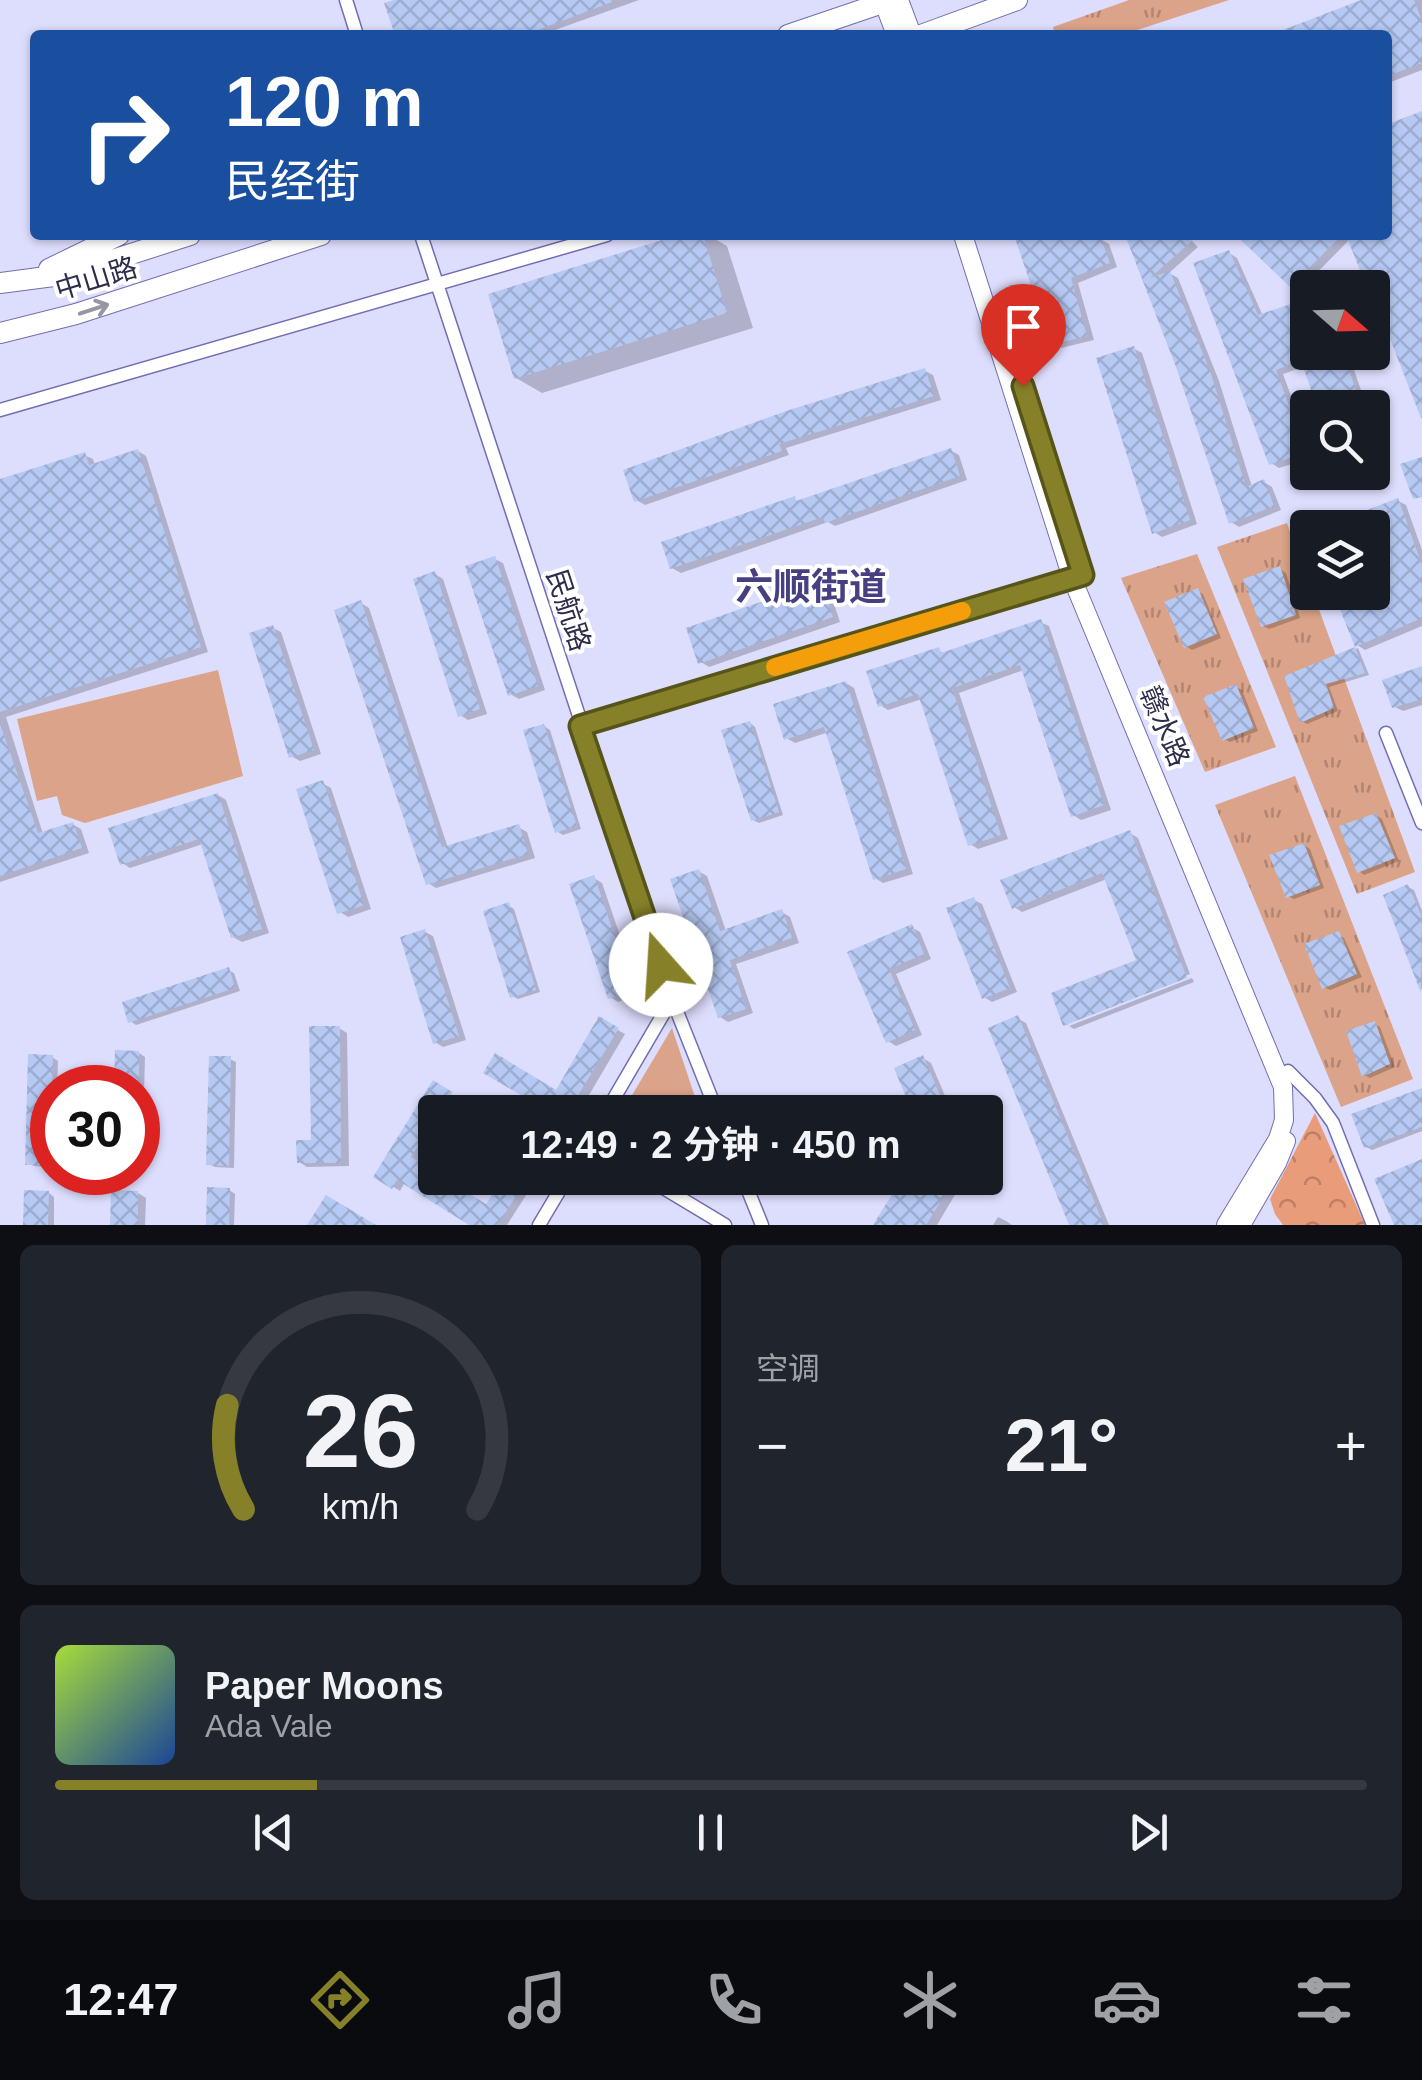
<!DOCTYPE html>
<html lang="zh">
<head>
<meta charset="utf-8">
<style>
	:root { --surface:#171b24; --page:#20242c; --text:#f1f3f6; --muted:#9ea1a6; --line:#363941; --accent:#868128 }
	body { margin:0; font-family:Arial,"Noto Sans SC",sans-serif; background:var(--page); color:var(--text); height:100vh; display:flex; flex-direction:column; font-size:38px; white-space:nowrap }
	* { box-sizing:border-box; margin:0 }
	p { font-size:32px; color:var(--muted) }
	.icon { flex:none; width:55px; height:55px; fill:none; stroke:currentColor; stroke-width:2; stroke-linecap:round; stroke-linejoin:round }
	.map { position:relative; height:1225px; overflow:hidden }
	.details { display:flex; flex-direction:column; gap:20px; padding:20px; background:#0d0f14; flex:1 }
	.details>* { flex:none }
	.hud { position:absolute; left:30px; top:30px; width:1362px; height:210px; border-radius:10px; box-shadow:0 2px 8px #0004; background:#1a4fa0; color:#fff; overflow:hidden }
	.needle { width:65px; rotate:110deg }
	.buttons { position:absolute; left:1290px; top:270px; display:grid; gap:20px }
	.buttons a { display:grid; place-items:center; width:100px; height:100px; border-radius:10px; background:var(--surface); box-shadow:0 2px 8px #0004; font-size:50px }
	.speed { position:absolute; left:30px; top:1065px; display:flex; gap:20px; font-size:50px; font-weight:700; text-align:center }
	.speed>* { display:grid; place-content:center; width:130px; height:130px; border-radius:50%; background:var(--surface); box-shadow:0 2px 8px #0004; line-height:1 }
	.speed .limit { border:15px solid #d22; background:#fff; color:#111 }
	.pin { position:absolute; display:grid; place-items:center; width:85px; height:85px; color:#fff; margin:-102px -42px; border-radius:50% 50% 50% 0; rotate:-45deg; box-shadow:0 0 10px #0007 }
	.pin .icon { rotate:45deg }
	.me { position:absolute; width:110px; margin:-55px; rotate:341deg; stroke-linejoin:round; filter:drop-shadow(0 0 8px #0008) }
	.turn { display:flex; align-items:center; gap:35px; height:210px; padding:0 30px; font-size:45px }
	.turn .icon { width:130px; height:130px; stroke-width:2.5 }
	.turn b { display:block; font-size:70px; line-height:85px }
	.big { font-size:75px; font-weight:700; line-height:1.1 }
	.details .widget { flex:1; display:flex; flex-direction:column; justify-content:center; gap:15px; min-width:0; padding:0 35px; border-radius:15px; background:var(--page) }
	.details .dial { align-items:center; gap:0 }
	.dial svg { height:260px; overflow:visible; fill:none; stroke:var(--line); stroke-width:7; stroke-linecap:round; text-anchor:middle }
	.dial text { fill:var(--text); stroke:none }
	.song { display:flex; align-items:center; gap:30px }
	.cover { width:120px; height:120px; border-radius:15px; background:linear-gradient(135deg,hsl(80 70% 55%),hsl(220 70% 35%)) }
	.played { height:10px; border-radius:5px; background:linear-gradient(90deg,var(--accent) 20%,var(--line) 20%) }
	.keys { display:flex; justify-content:space-around; direction:ltr }
	.heat { display:flex; justify-content:space-between; align-items:center; font-size:55px; direction:ltr }
	.details .tiles { flex:1; display:grid; gap:20px; grid-template-columns:1fr 1fr }
	.widget:last-child { grid-column:span 2 }
	.trip { position:absolute; left:418px; top:1095px; width:585px; height:100px; border-radius:10px; background:var(--surface); box-shadow:0 2px 8px #0004; font-weight:700; line-height:100px; text-align:center }
	.dock { display:flex; height:160px; justify-content:space-around; align-items:center; background:#090b0e; color:var(--muted) }
	.dock .icon { width:70px; height:70px }
	.dock .on { color:var(--accent) }
	.dock b { font-size:45px; color:var(--text) }
	.map>svg:first-child { display:block }
	.grass { fill:url(#grass-tufts) }
	.forest { fill:url(#forest-crowns) }
	.park { fill:#dba389 }
	.shadow { fill:#0003 }
	.building { fill:url(#building-cross-hatch) }
	.lines { fill:none; stroke-linecap:round; stroke-linejoin:round }
	.street-casing { stroke:#726db4; stroke-width:15 }
	.secondary-casing { stroke:#726db4; stroke-width:20 }
	.primary-casing { stroke:#726db4; stroke-width:22 }
	.street { stroke:#fff; stroke-width:12 }
	.secondary { stroke:#fff; stroke-width:18 }
	.primary { stroke:#fff; stroke-width:20 }
	.oneway { stroke:#9696a5 }
	.route-casing { stroke:#57541a; stroke-width:25 }
	.route { stroke:#868128; stroke-width:18 }
	.slow { stroke:#f59e0b; stroke-width:18 }
	.labels { text-anchor:middle; stroke-width:8; stroke-linejoin:round; paint-order:stroke }
	.street-label { font-size:28px; fill:#2e2c4b; stroke:#fff }
	.district-label { font-size:38px; font-weight:bold; fill:#463f82; stroke:#fff }
</style>
</head>
<body>
<div class="map">
<svg width="1422" height="1225" viewBox="0 0 1422 1225">
	<defs>
		<pattern id="grass-tufts" width="24" height="20" patternUnits="userSpaceOnUse" patternTransform="scale(2.5)"><rect width="24" height="20" fill="#dba389"/><path d="M3 7l-1-3M5 7V3M7 7l1-3M15 17l-1-3M17 17v-4M19 17l1-3" fill="none" stroke="#b28572"/></pattern>
		<pattern id="forest-crowns" width="20" height="18" patternUnits="userSpaceOnUse" patternTransform="scale(2.5)"><rect width="20" height="18" fill="#e99c79"/><path d="M2 6a3 3 0 1 1 6 0M12 15a3 3 0 1 1 6 0" fill="none" stroke="#bd7f65"/></pattern>
		<pattern id="building-cross-hatch" width="8" height="8" patternUnits="userSpaceOnUse" patternTransform="scale(2.5)"><rect width="8" height="8" fill="#b6c9f3"/><path d="M0 0l8 8M0 8l8-8" fill="none" stroke="#9dadd2"/></pattern>
	</defs>
	<rect width="100%" height="100%" fill="#ddddfd"/>
	<path class="grass" d="M1129,0H1229L1122,35H1055L1053,27Z
		M1287,523L1307,579L1308,592L1313,593L1415,872L1357,894L1217,547Z
		M1197,554L1276,747L1205,772L1121,578Z
		M1295,776L1413,1079L1341,1107L1215,805Z"/>
	<path class="forest" d="M1315,1113L1365,1225H1283L1275,1214L1270,1199Z"/>
	<path class="park" d="M218,670L243,776L85,823L62,815L57,796L37,801L17,719Z
		M672,1028L700,1112H622Z"/>
	<path class="shadow" d="M401,0H639L541,35H398Z
		M1368,0H1422V70L1388,83V35H1273Z
		M1422,113V413L1386,322L1372,328V288H1345L1367,280L1350,239L1300,290L1242,237L1388,235V126Z
		M686,235H708L727,246L753,328L542,393L516,378Z
		M1017,235H1093L1109,244L1117,267L1078,283L1094,340L1061,348L1053,344Z
		M1128,235H1186L1198,247L1169,273L1178,278L1219,381L1252,487L1264,482L1272,487L1281,510L1239,527L1231,522L1179,366Z
		M1229,253L1237,258L1263,316L1308,352H1348L1367,408H1320L1303,367L1283,374L1308,442V459L1279,468L1271,463Z
		M1133,348L1142,353L1197,524L1162,537L1154,532Z
		M925,371L933,375L941,400L786,448L789,455L645,505L636,500Z
		M1372,422L1380,442L1372,445Z
		M950,450L959,455L967,480L835,526L828,522L681,573L672,568L794,499L800,502Z
		M138,451L146,456L208,652L6,717L43,834L72,824L81,829L89,853L0,882V482L84,455L93,459L95,465Z
		M1398,501L1406,505L1422,550V626L1365,650L1357,645L1372,592V528H1328Z
		M495,559L503,563L545,690L519,699L510,694Z
		M1280,569L1286,573L1300,618L1269,629L1263,626Z
		M435,574L443,579L487,714L468,720L460,715Z
		M821,584L829,589L840,622L709,667L701,662Z
		M1197,591L1203,594L1221,638L1192,650L1186,646Z
		M361,603L369,608L448,848L518,827L527,832L535,858L436,888L428,883Z
		M1040,622L1049,626L1111,810L1081,820L1073,815L1024,670L959,693L1008,839L978,849L970,844L922,699L888,710L880,705L938,650L945,654Z
		M273,628L281,632L321,754L300,761L291,756Z
		M1358,648L1369,675L1329,687L1338,711L1307,724L1302,721L1287,677Z
		M1422,669V705L1403,711L1395,707Z
		M846,683L854,688L913,874L883,883L875,878L829,732L795,743L786,738Z
		M1236,687L1242,690L1258,731L1230,742L1224,739Z
		M750,723L755,727L783,815L759,823L753,820Z
		M544,726L550,730L581,829L563,835L558,832Z
		M322,783L331,788L371,909L348,917L340,912Z
		M218,795L226,800L269,933L242,942L233,937L203,844L130,868L122,863Z
		M1376,815L1382,819L1399,861L1364,875L1359,871Z
		M1130,833L1138,838L1190,974L1068,1022V1026L1054,995L1139,962L1107,879L1022,912L1014,907L1004,882Z
		M1304,845L1310,849L1324,888L1294,899L1288,896Z
		M698,871L707,876L726,931L782,912L790,917L799,943L736,964L753,1013L728,1022L720,1017Z
		M594,878L602,883L640,994L618,1002L610,997Z
		M1408,887L1414,890L1422,911V990L1386,897Z
		M974,900L982,904L1017,992L992,1002L984,997Z
		M508,905L514,909L540,992L518,999L512,996Z
		M911,927L920,932L931,959L896,974L922,1035L896,1046L888,1041L850,953Z
		M425,932L433,936L466,1040L443,1047L435,1042Z
		M1338,934L1344,938L1362,977L1330,990L1324,987Z
		M228,970L234,973L240,991L136,1025L130,1021Z
		M1192,978L1194,982L1074,1029L1069,1026Z
		M1017,1018L1026,1023L1109,1225H1072Z
		M600,1020L625,1034L579,1112H555L486,1072L557,1093Z
		M1375,1024L1380,1027L1395,1067L1370,1078L1364,1075Z
		M339,1028L347,1033L349,1166L307,1167L299,1162L314,1142Z
		M139,1053L145,1057L142,1164H138Z
		M52,1057L58,1061L57,1088H52V1167L34,1166L28,1163Z
		M923,1058L931,1063L952,1112H915L897,1069Z
		M230,1059L236,1062L234,1168L215,1167L209,1164Z
		M433,1084L457,1098L449,1112H435V1134L417,1163L435,1178L487,1207L505,1178H537L507,1225H474L405,1182L400,1191L376,1176Z
		M1422,1091V1131L1372,1150L1366,1147Z
		M905,1178H942L959,1188L937,1225H876Z
		M229,1190L235,1194L234,1225H208Z
		M49,1193L54,1197V1225H26Z
		M138,1193L146,1198L145,1225H113Z
		M998,1217L1006,1221L1012,1225H993Z"/>
	<path class="building" d="M394,0H611L612,2L525,35H395L384,3Z
		M1361,0H1414L1422,21V63L1388,76V35H1270Z
		M1422,111V418H1421L1381,316L1379,318L1372,302V288L1343,286L1363,278L1346,235H1388V124Z
		M678,235H703L727,313L514,379L488,294Z
		M1014,235H1100L1110,263L1071,278L1087,336L1051,345Z
		M1125,235H1186L1192,241L1150,278L1170,271L1211,374L1246,487L1264,479L1274,506L1229,524L1176,367Z
		M1236,235H1342L1290,287Z
		M1229,250L1258,315L1308,298V352H1343L1362,408H1317L1301,360L1276,370L1306,452L1269,465L1193,263Z
		M1134,346L1190,520L1152,534L1096,358Z
		M925,368L934,396L779,444L782,451L634,502L623,470L789,410Z
		M951,448L960,476L825,523L823,517L670,569L661,542L795,496L796,501Z
		M138,449L201,647L0,712V479L85,452L89,465Z
		M1422,457V497L1413,499L1400,464Z
		M1398,498L1422,565V618L1355,647L1333,592H1372V528L1324,527Z
		M495,556L538,686L508,696L465,566Z
		M1280,566L1296,615L1261,627L1243,579Z
		M435,571L480,709L458,717L413,579Z
		M821,581L833,617L698,664L686,628Z
		M1198,588L1217,634L1184,648L1164,602Z
		M361,600L442,847L519,824L528,854L426,885L334,610Z
		M1041,619L1104,805L1071,817L1020,665L952,688L1001,835L968,846L918,694L878,707L866,671L939,647L941,653Z
		M273,625L314,750L289,758L249,633Z
		M1355,647L1365,673L1326,684L1334,708L1300,723L1284,676Z
		M1422,666V699L1392,708L1382,680Z
		M846,681L906,869L873,880L824,727L784,740L773,704Z
		M1236,684L1254,728L1222,741L1203,697Z
		M750,721L779,812L751,821L721,730Z
		M0,724L38,833L73,822L82,848L0,876Z
		M544,724L577,826L555,833L523,730Z
		M323,780L364,905L337,914L296,789Z
		M218,793L262,929L231,938L199,839L120,865L108,828Z
		M1376,813L1395,858L1357,873L1339,826Z
		M1130,830L1187,978L1063,1026L1051,993L1136,960L1102,873L1012,909L1000,880Z
		M1304,843L1320,885L1286,898L1269,855Z
		M699,869L720,931L782,909L792,938L730,960L746,1009L718,1018L670,879Z
		M594,875L633,990L608,999L569,884Z
		M1408,884L1422,917L1421,993L1383,895Z
		M974,897L1010,988L982,999L946,908Z
		M509,902L536,990L510,998L483,911Z
		M912,924L924,954L889,969L915,1030L886,1043L847,952Z
		M425,929L459,1036L433,1044L400,937Z
		M1339,931L1357,974L1322,989L1304,944Z
		M229,967L235,988L128,1023L122,1002Z
		M1018,1015L1104,1225H1069L988,1028Z
		M599,1016L619,1028L568,1112H550L483,1073L495,1053L556,1090Z
		M1375,1021L1390,1064L1362,1077L1346,1031Z
		M309,1026H340L341,1163H297L296,1140H311Z
		M115,1050L139,1051V1088H114Z
		M28,1054L53,1055L50,1165H25Z
		M923,1055L947,1112H912L894,1068Z
		M209,1056H231L229,1166L206,1165Z
		M433,1080L452,1092L439,1112H435V1119L411,1157L435,1172V1178H444L486,1204L502,1178H527L498,1225H469L397,1180L392,1189L373,1177Z
		M1422,1088V1127L1364,1148L1351,1114Z
		M1422,1159V1225H1394L1374,1179Z
		M902,1178H946L953,1182L926,1225H873Z
		M207,1187L230,1188L229,1225H206Z
		M24,1190L49,1191L48,1225H23Z
		M111,1190L138,1191V1225H110Z
		M326,1195L376,1225H307Z"/>
	<g class="lines">
		<defs>
			<path id="street" d="M346,0L357,35
				M421,235L672,999L606,1112
				M0,410L607,235
				M580,726L1083,575
				M1386,733L1422,823
				M672,999L717,1112
				M1288,1071L1315,1098L1333,1123L1373,1225
				M647,1178L725,1225
				M743,1178L762,1225
				M539,1225L567,1178"/>
			<path id="secondary" d="M899,0L912,35
				M884,3L896,35
				M963,235L1072,578L1283,1087L1284,1120L1278,1139L1226,1225
				M1241,1225L1277,1163L1286,1141"/>
			<path id="primary" d="M788,35L891,0
				M921,35L1017,0
				M49,269L119,235
				M0,283L69,274L190,235
				M0,333L76,314L321,235"/>
		</defs>
		<use href="#street" class="street-casing"/>
		<use href="#secondary" class="secondary-casing"/>
		<use href="#primary" class="primary-casing"/>
		<use href="#street" class="street"/>
		<use href="#secondary" class="secondary"/>
		<use href="#primary" class="primary"/>
	</g>
	<defs><path id="oneway-shaft" d="M-6 0H5M1.5-3L5.5 0L1.5 3" fill="none" stroke-width="1.6" stroke-linecap="round" stroke-linejoin="round" transform="scale(2.5)"/></defs>
	<use class="oneway" href="#oneway-shaft" transform="translate(94 309) rotate(-18)"/>
	<g class="lines">
		<defs>
			<path id="route" d="M661,965L580,726L1083,575L1023,386"/>
		</defs>
		<use href="#route" class="route-casing"/>
		<use href="#route" class="route"/>
		<path class="slow" d="M775,667L962,611"/>
	</g>
	<g class="labels">
		<g class="street-label">
			<text transform="translate(96 278) rotate(-17)" y="10">中山路</text>
			<text transform="translate(569 610) rotate(72)" y="10">民航路</text>
			<text transform="translate(1165 726) rotate(67)" y="10">赣水路</text>
		</g>
		<g class="district-label">
			<text x="811" y="600">六顺街道</text>
		</g>
	</g>
</svg>
<div class="buttons">
<a><svg class="needle" viewBox="-14 -14 28 28"><path d="M0-13l5 13h-10z" fill="#e53935"/><path d="M0 13l5-13h-10z" fill="#9ea1a6"/></svg></a>
<a><svg class="icon" aria-label="search" viewBox="0 0 24 24"><circle cx="10" cy="10" r="6"/><path d="M15 15l6 6"/></svg></a>
<a><svg class="icon" aria-label="layers" viewBox="0 0 24 24"><path d="M12 4l9 5-9 5-9-5zM3 14l9 5 9-5"/></svg></a>
</div>
<div class="speed"><div class="limit">30</div></div>
<div class="pin" style="left:1023px;top:386px;background:#d93025"><svg class="icon" aria-label="arrive" viewBox="0 0 24 24"><path d="M6 21V4h12l-3 4 3 4H6"/></svg></div>
<svg class="me" style="left:661px;top:965px" viewBox="-20 -20 40 40"><circle r="19" fill="#fff"/><path d="M0-13L10 11 0 6-10 11z" fill="#868128"/></svg>
<div class="trip">12:49 · 2 分钟 · 450 m</div>
<div class="hud">
<div class="turn"><svg class="icon" aria-label="right" viewBox="0 0 24 24"><path d="M7 20v-9h11M14 6l5 5-5 5"/></svg><div><b>120 m</b>民经街</div></div>
</div>
</div>
<section class="details">
<div class="tiles">
<div class="widget dial"><svg viewBox="0 0 100 80">
<path d="M14 69A42 42 0 1 1 86 69"/>
<path d="M14 69A42 42 0 0 1 9 37" stroke="#868128"/>
<text x="50" y="56" font-size="32" font-weight="700">26</text>
<text x="50" y="72" font-size="11">km/h</text>
</svg></div>
<div class="widget"><p>空调</p>
<div class="heat"><a>−</a><b class="big">21°</b><a>+</a></div>
</div>
<div class="widget">
<div class="song"><i class="cover"></i><div><b>Paper Moons</b><p>Ada Vale</p></div></div>
<div class="played"></div>
<div class="keys"><svg class="icon" aria-label="previous" viewBox="0 0 24 24"><path d="M18 5L8 12l10 7zM5 5v14"/></svg><svg class="icon" aria-label="pause" viewBox="0 0 24 24"><path d="M8 5v14M16 5v14"/></svg><svg class="icon" aria-label="next" viewBox="0 0 24 24"><path d="M6 5l10 7-10 7zM19 5v14"/></svg></div>
</div>
</div>
</section>
<nav class="dock">
<b>12:47</b>
<svg class="icon on" aria-label="directions" viewBox="0 0 24 24"><path d="M12 3l9 9-9 9-9-9zM9 14v-3h6M13 9l2 2-2 2"/></svg>
<svg class="icon" aria-label="music" viewBox="0 0 24 24"><path d="M9 18V5l10-2v13"/><circle cx="6" cy="18" r="3"/><circle cx="16" cy="16" r="3"/></svg>
<svg class="icon" aria-label="phone" viewBox="0 0 24 24"><path d="M5 4h4l2 5-3 2q2 4 5 5l2-3 5 2v4C11 20 4 13 5 4z"/></svg>
<svg class="icon" aria-label="climate" viewBox="0 0 24 24"><path d="M12 3v18M4 7l16 10M4 17L20 7"/></svg>
<svg class="icon" aria-label="car" viewBox="0 0 24 24"><path d="M5 17H2v-5l4-1 3-4h7l3 4 3 1v5h-3M9 17h6M6 11h13"/><circle cx="7" cy="17" r="2"/><circle cx="17" cy="17" r="2"/></svg>
<svg class="icon" aria-label="filters" viewBox="0 0 24 24"><path d="M4 7h16M4 17h16"/><circle cx="9" cy="7" r="2"/><circle cx="15" cy="17" r="2"/></svg>
</nav>
</body>
</html>
